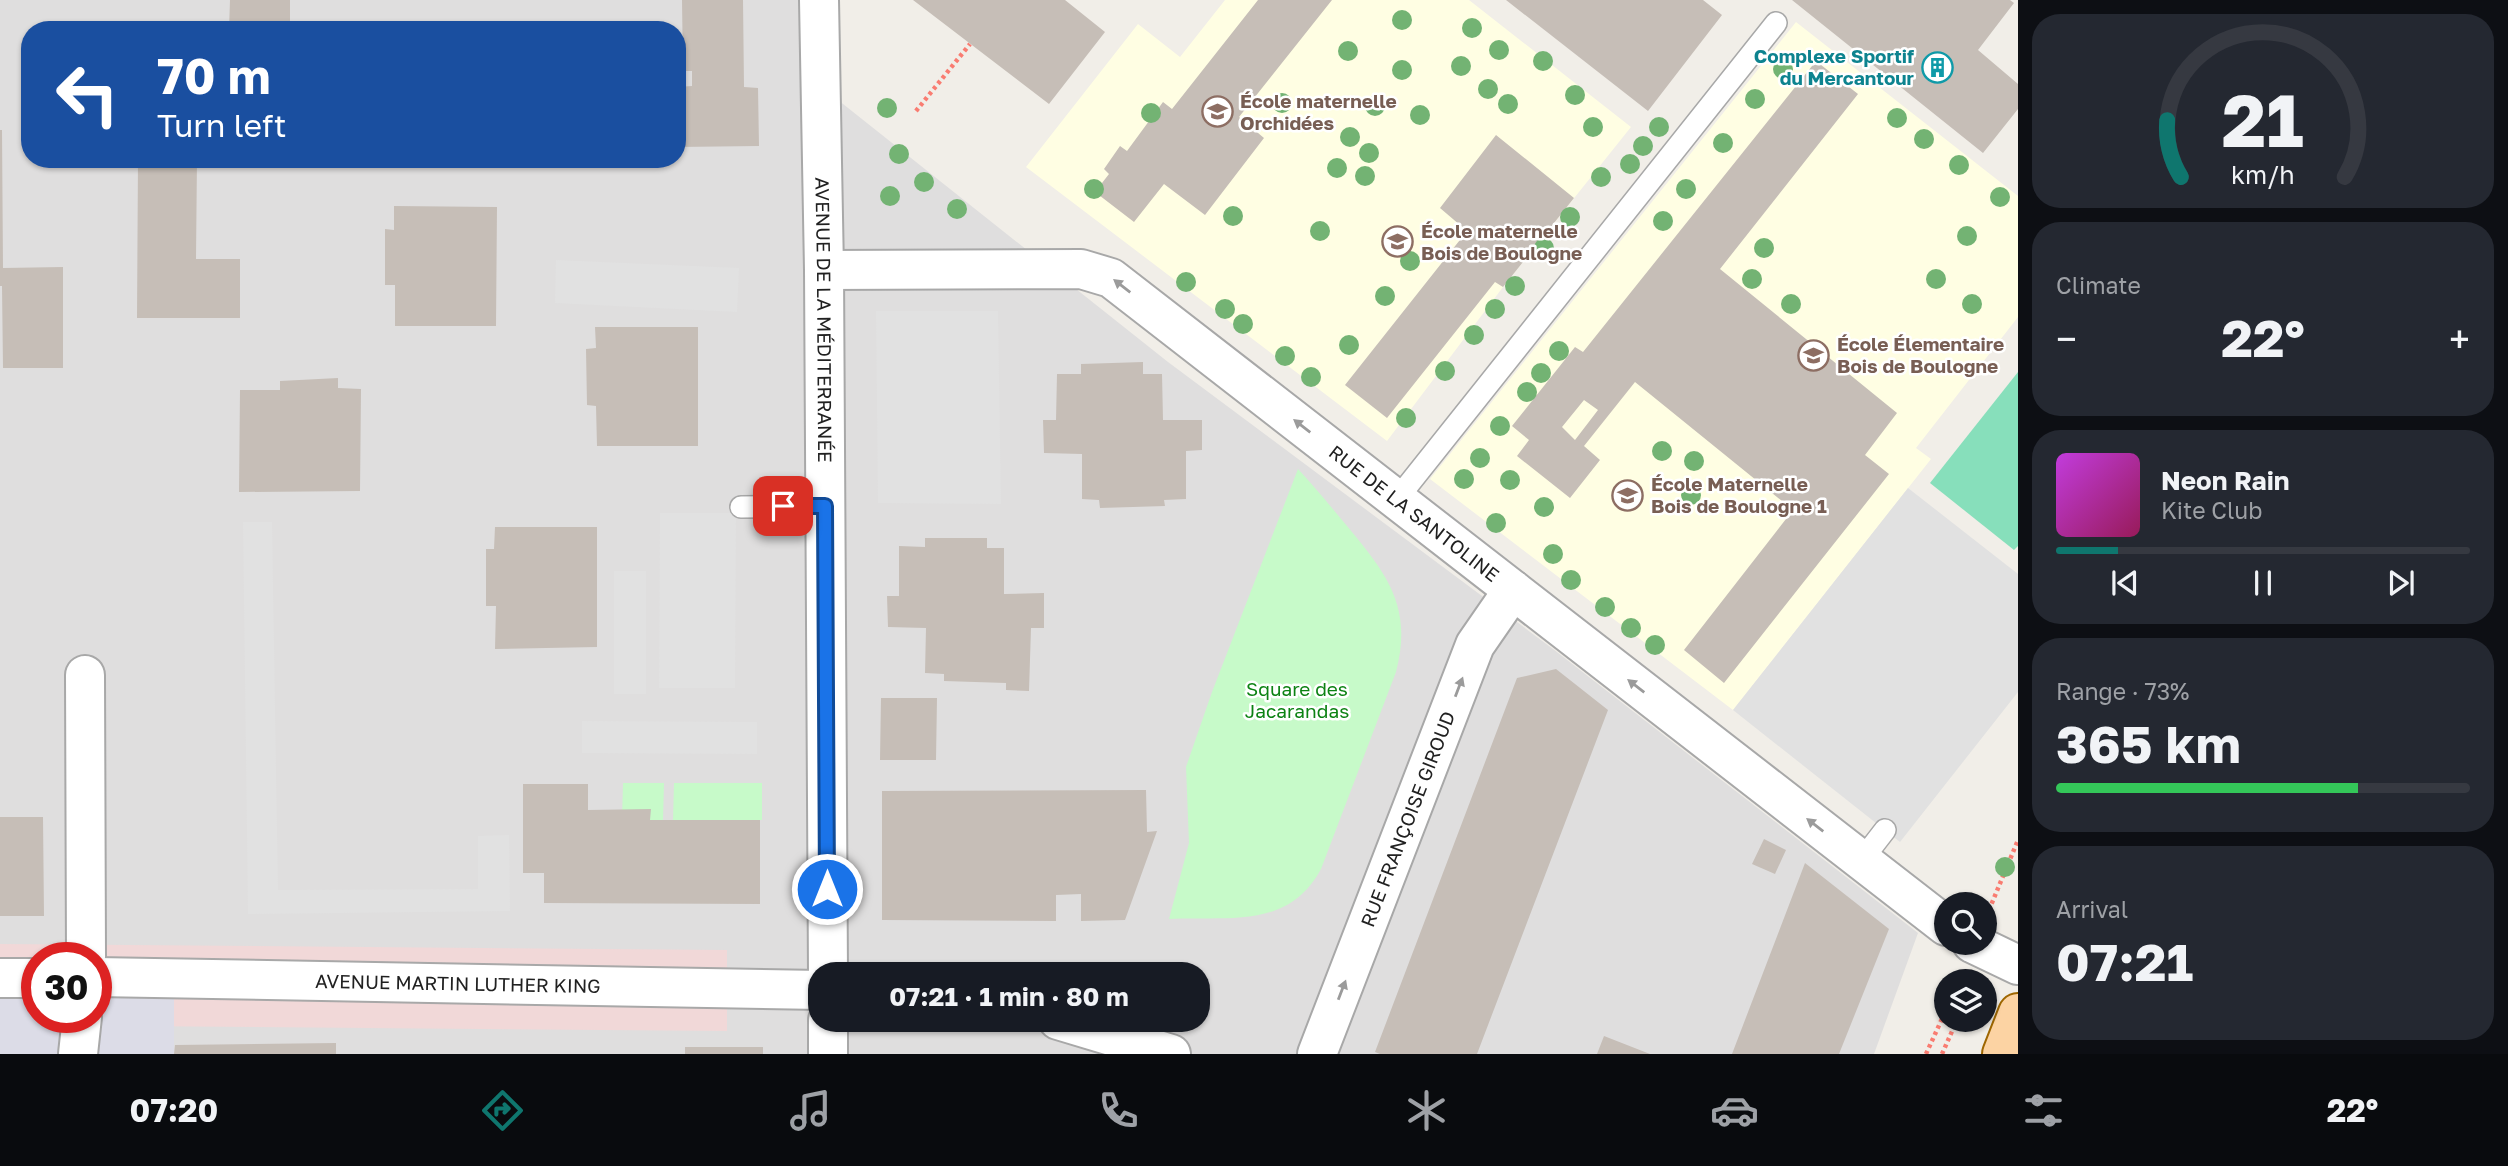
<!DOCTYPE html>
<html lang="en">
<head>
<meta charset="utf-8">
<style>
	:root { --surface:#171b24; --page:#242831; --text:#f1f3f6; --muted:#9ea1a6; --line:#363941; --accent:#0f766e }
	body { margin:0; font-family:"Golos Text",sans-serif; background:var(--page); color:var(--text); height:100vh; display:flex; flex-direction:column; font-size:26px; white-space:nowrap }
	* { box-sizing:border-box; margin:0 }
	p { font-size:23px; color:var(--muted) }
	.icon { flex:none; width:38px; height:38px; fill:none; stroke:currentColor; stroke-width:2; stroke-linecap:round; stroke-linejoin:round }
	.map { position:relative; flex:1; overflow:hidden }
	.details { display:flex; flex-direction:column; gap:14px; padding:14px; background:#0d0f14; width:490px }
	.details>* { flex:none }
	.hud { position:absolute; left:21px; top:21px; width:665px; height:147px; border-radius:28px; box-shadow:0 2px 5px #0004; background:#1a4fa0; color:#fff; overflow:hidden }
	.controls { position:absolute; left:1934px; top:892px; display:grid; gap:14px }
	.controls a { display:grid; place-items:center; width:63px; height:63px; border-radius:50%; background:var(--surface); box-shadow:0 2px 5px #0004; font-size:35px }
	.speed { position:absolute; left:21px; top:942px; display:flex; gap:14px; font-size:35px; font-weight:700; text-align:center }
	.speed>* { display:grid; place-content:center; width:91px; height:91px; border-radius:50%; background:var(--surface); box-shadow:0 2px 5px #0004; line-height:1 }
	.speed .limit { border:10px solid #d22; background:#fff; color:#111 }
	.pin { position:absolute; display:grid; place-items:center; width:60px; height:60px; color:#fff; margin:-30px; border-radius:14px; box-shadow:0 4px 10px #0006 }
	.me { position:absolute; width:77px; margin:-38px; rotate:0deg; stroke-linejoin:round; filter:drop-shadow(0 0 5px #0008) }
	.turn { display:flex; align-items:center; gap:24px; height:147px; padding:0 21px; font-size:32px }
	.turn .icon { width:91px; height:91px; stroke-width:2.5 }
	.turn b { display:block; font-size:49px; line-height:60px }
	.big { font-size:52px; font-weight:700; line-height:1.1 }
	.details .tile { flex:1; display:flex; flex-direction:column; justify-content:center; gap:10px; min-width:0; padding:0 24px; border-radius:28px; background:var(--page) }
	.details .dial { align-items:center; gap:0 }
	.dial svg { height:182px; overflow:visible; fill:none; stroke:var(--line); stroke-width:7; stroke-linecap:round; text-anchor:middle }
	.dial text { fill:var(--text); stroke:none }
	.song { display:flex; align-items:center; gap:21px }
	.cover { width:84px; height:84px; border-radius:10px; background:linear-gradient(135deg,hsl(290 70% 55%),hsl(330 70% 35%)) }
	.played { height:7px; border-radius:4px; background:linear-gradient(90deg,var(--accent) 15%,var(--line) 15%) }
	.keys { display:flex; justify-content:space-around; direction:ltr }
	.heat { display:flex; justify-content:space-between; align-items:center; font-size:38px; direction:ltr }
	.charge { height:10px; border-radius:5px; background:linear-gradient(90deg,#34c759 73%,var(--line) 0) }
	.trip { position:absolute; left:808px; top:962px; width:402px; height:70px; border-radius:28px; background:var(--surface); box-shadow:0 2px 5px #0004; font-weight:700; line-height:70px; text-align:center }
	.dock { display:flex; height:112px; justify-content:space-around; align-items:center; background:#090b0e; color:var(--muted) }
	.dock .icon { width:49px; height:49px }
	.dock .active { color:var(--accent) }
	.dock b { font-size:32px; color:var(--text) }
	main { display:flex; flex:1; min-height:0 }
	.map>svg:first-child { display:block }
	.residential { fill:#dfdede; fill-rule:evenodd }
	.commercial { fill:#f1d8d8; fill-rule:evenodd }
	.education { fill:#fffee3 }
	.park { fill:#c7fac9 }
	.pitch { fill:#87dfbb }
	.parking { fill:#e1e1e1 }
	.plaza { fill:#dcdce7 }
	.building { fill:#c6beb7; fill-rule:evenodd }
	.lines { fill:none; stroke-linecap:round; stroke-linejoin:round }
	.lane-casing { stroke:#a8a8a8; stroke-width:24 }
	.street-casing { stroke:#a8a8a8; stroke-width:42 }
	.primary-casing { stroke:#9e6601; stroke-width:42 }
	.path { stroke:#f97c71; stroke-width:4.5; stroke-dasharray:3.5 3.5; stroke-linecap:butt }
	.lane { stroke:#fff; stroke-width:21 }
	.street { stroke:#fff; stroke-width:38 }
	.primary { stroke:#fcd3a3; stroke-width:38 }
	.tree { fill:#73b373 }
	.oneway { fill:#9b9b9b }
	.route-casing { stroke:#114b97; stroke-width:18 }
	.route { stroke:#1a73e8; stroke-width:12 }
	.labels { text-anchor:middle; stroke-width:5; stroke-linejoin:round; paint-order:stroke }
	.culture-label { font-size:19px; font-weight:bold; fill:#0d838f; stroke:#fff; text-anchor:end }
	.education-label { font-size:19px; font-weight:bold; fill:#785e54; stroke:#fff; text-anchor:start }
	.street-label { font-size:19px; fill:#212121; stroke:#fff }
	.park-label { font-size:19px; fill:#0c8213; stroke:#fff }
</style>
</head>
<body>
<main>
<div class="map">
<svg width="2018" height="1054" viewBox="0 0 2018 1054">
	<rect width="100%" height="100%" fill="#f1eee8"/>
	<path class="residential" d="M0,0H834L838,100L1168,362L1553,649L1918,933L1874,1054H0ZM30,30H677V159H30ZM37,957H96V1017H37ZM821,975H1199V1020H821Z"/>
	<path class="commercial" d="M0,944L727,950V1031L0,1025ZM37,957H96V1017H37Z"/>
	<path class="education" d="M1225,0H1469L1631,127L1503,287L1387,441L1026,167L1138,24L1180,57Z
		M1796,22L2018,196V317L1916,448L1931,459L1733,710L1430,479Z"/>
	<path class="park" d="M1298,469C1315,487 1331,507 1347,526C1387,574 1413,607 1396,672L1321,869C1288,930 1229,916 1169,919L1189,843L1186,767L1212,692Z
		M623,783H664L663,820H622Z
		M674,783H762V820H673Z"/>
	<path class="pitch" d="M2018,372V546L2014,550L1930,483Z"/>
	<path class="parking" d="M556,260L739,268L737,312L555,303Z
		M876,311H998L1001,504L878,503Z
		M1908,488L2018,574V692L1900,842L1733,710Z
		M660,513H736L735,688H659Z
		M243,522H272L278,890L478,889V836L509,835L510,911L248,914Z
		M614,571H646V694H614Z
		M582,721L757,722V754L582,753Z"/>
	<path class="plaza" d="M96,977L174,979V1054H0V978H37V1017H96Z"/>
	<path class="building" d="M230,0H290V30H229Z
		M682,0H743L744,87L758,88L759,146L677,147V87L692,86V71H683Z
		M913,0H1065L1105,32L1049,104Z
		M1258,0H1332L1239,117L1264,138L1205,215L1164,184L1134,222L1095,192L1109,174L1104,169L1120,146L1127,151L1163,102L1172,109Z
		M1506,0H1703L1722,15L1648,111Z
		M1792,0H2010L2014,3L1978,50L2018,84V109L1983,153Z
		M1816,61L1858,94L1720,269L1897,413L1865,455L1889,474L1724,683L1684,650L1793,510L1635,382L1584,446L1600,460L1570,498L1517,456L1529,440L1512,426L1575,347L1583,352ZM1584,400L1598,410L1575,440L1562,427Z
		M0,130H2L3,268L63,267V368H3L2,286H0Z
		M1496,135L1574,198L1503,287L1495,282L1387,418L1345,385L1467,231L1440,208Z
		M138,159H197L196,259H240V318H137Z
		M394,206L497,207L496,326H395V285H385V229L394,230Z
		M595,327H698V446H597L596,406L587,405L586,349L596,348Z
		M1143,362V374H1162L1163,420H1202V450L1186,451V499L1164,500L1165,506L1100,508L1099,500L1082,499V454L1044,453L1043,420H1056L1057,374H1081V364Z
		M338,378V388L361,389L360,491L239,492L240,390H280V381Z
		M495,527H597V647L495,649L496,606H486V549H494Z
		M925,538H987V548H1004V594L1044,593V628H1031L1029,691L1006,690V683L944,681V674L925,673L926,628L888,627L887,596H899V546L925,547Z
		M1556,669L1608,710L1477,1054H1380L1375,1052L1517,678Z
		M881,698H937L936,760H880Z
		M523,784H588V810L651,809L650,820H760V904L544,903V873H523Z
		M1146,790L1147,832L1157,831L1125,920L1081,921V894L1056,895V921L882,920V791Z
		M0,817H43L44,916H0Z
		M1764,839L1786,850L1775,874L1752,864Z
		M1805,863L1889,929L1839,1054H1732Z
		M1604,1036L1650,1054H1597Z
		M336,1043V1054H174L175,1045Z
		M685,1047H763V1054H685Z"/>
	<g class="lines">
		<defs>
			<path id="lane" d="M1397,499L1776,23
				M741,507L825,506
				M1861,861L1885,830"/>
			<g id="street">
				<path id="s1" d="M819,0L824,270L828,975"/>
				<path id="s2" d="M824,270L1081,269L1111,278L1946,926"/>
				<path d="M85,675L86,957"/>
				<path d="M1972,943L2018,965"/>
				<path id="s3" d="M96,977L821,990"/>
				<path d="M0,978H37"/>
				<path d="M1058,1020L1171,1054"/>
				<path d="M78,1054L82,1017"/>
				<path d="M828,1054V1020"/>
				<path id="s4" d="M1317,1054L1475,645L1513,590"/>
			</g>
			<path id="primary" d="M2002,1054L2018,1013"/>
		</defs>
		<use href="#lane" class="lane-casing"/>
		<use href="#street" class="street-casing"/>
		<use href="#primary" class="primary-casing"/>
		<path class="path" d="M916,111L970,44
			M1989,910L2018,840
			M1926,1054L1946,1010
			M1942,1054L1957,1020"/>
		<use href="#lane" class="lane"/>
		<use href="#street" class="street"/>
		<use href="#primary" class="primary"/>
	</g>
	<g class="tree">
		<circle cx="1402" cy="20" r="10"/>
		<circle cx="1472" cy="28" r="10"/>
		<circle cx="1499" cy="50" r="10"/>
		<circle cx="1348" cy="51" r="10"/>
		<circle cx="1543" cy="61" r="10"/>
		<circle cx="1461" cy="66" r="10"/>
		<circle cx="1783" cy="69" r="10"/>
		<circle cx="1402" cy="70" r="10"/>
		<circle cx="1488" cy="89" r="10"/>
		<circle cx="1575" cy="95" r="10"/>
		<circle cx="1755" cy="99" r="10"/>
		<circle cx="1282" cy="103" r="10"/>
		<circle cx="1508" cy="104" r="10"/>
		<circle cx="1375" cy="106" r="10"/>
		<circle cx="887" cy="108" r="10"/>
		<circle cx="1151" cy="113" r="10"/>
		<circle cx="1420" cy="115" r="10"/>
		<circle cx="1897" cy="118" r="10"/>
		<circle cx="1593" cy="127" r="10"/>
		<circle cx="1659" cy="127" r="10"/>
		<circle cx="1350" cy="137" r="10"/>
		<circle cx="1924" cy="139" r="10"/>
		<circle cx="1723" cy="143" r="10"/>
		<circle cx="1643" cy="146" r="10"/>
		<circle cx="1369" cy="153" r="10"/>
		<circle cx="899" cy="154" r="10"/>
		<circle cx="1630" cy="164" r="10"/>
		<circle cx="1959" cy="165" r="10"/>
		<circle cx="1337" cy="168" r="10"/>
		<circle cx="1365" cy="176" r="10"/>
		<circle cx="1601" cy="177" r="10"/>
		<circle cx="924" cy="182" r="10"/>
		<circle cx="1094" cy="189" r="10"/>
		<circle cx="1686" cy="189" r="10"/>
		<circle cx="890" cy="196" r="10"/>
		<circle cx="2000" cy="197" r="10"/>
		<circle cx="957" cy="209" r="10"/>
		<circle cx="1233" cy="216" r="10"/>
		<circle cx="1570" cy="217" r="10"/>
		<circle cx="1663" cy="221" r="10"/>
		<circle cx="1320" cy="231" r="10"/>
		<circle cx="1967" cy="236" r="10"/>
		<circle cx="1544" cy="248" r="10"/>
		<circle cx="1764" cy="248" r="10"/>
		<circle cx="1410" cy="261" r="10"/>
		<circle cx="1752" cy="279" r="10"/>
		<circle cx="1936" cy="279" r="10"/>
		<circle cx="1186" cy="282" r="10"/>
		<circle cx="1515" cy="286" r="10"/>
		<circle cx="1385" cy="296" r="10"/>
		<circle cx="1791" cy="304" r="10"/>
		<circle cx="1972" cy="304" r="10"/>
		<circle cx="1225" cy="309" r="10"/>
		<circle cx="1495" cy="309" r="10"/>
		<circle cx="1243" cy="324" r="10"/>
		<circle cx="1474" cy="335" r="10"/>
		<circle cx="1349" cy="345" r="10"/>
		<circle cx="1559" cy="351" r="10"/>
		<circle cx="1285" cy="356" r="10"/>
		<circle cx="1445" cy="371" r="10"/>
		<circle cx="1541" cy="373" r="10"/>
		<circle cx="1311" cy="377" r="10"/>
		<circle cx="1527" cy="392" r="10"/>
		<circle cx="1406" cy="418" r="10"/>
		<circle cx="1500" cy="426" r="10"/>
		<circle cx="1662" cy="451" r="10"/>
		<circle cx="1480" cy="458" r="10"/>
		<circle cx="1694" cy="461" r="10"/>
		<circle cx="1464" cy="479" r="10"/>
		<circle cx="1510" cy="480" r="10"/>
		<circle cx="1691" cy="495" r="10"/>
		<circle cx="1544" cy="507" r="10"/>
		<circle cx="1496" cy="523" r="10"/>
		<circle cx="1553" cy="554" r="10"/>
		<circle cx="1571" cy="580" r="10"/>
		<circle cx="1605" cy="607" r="10"/>
		<circle cx="1631" cy="628" r="10"/>
		<circle cx="1655" cy="645" r="10"/>
		<circle cx="2005" cy="867" r="10"/>
	</g>
	<defs><path id="oneway-solid" d="M-6-.8H1V-3.2L6.5 0L1 3.2V.8H-6Z" transform="scale(1.75)"/></defs>
	<g class="oneway">
		<use href="#oneway-solid" transform="translate(1122 286) rotate(-142)"/>
		<use href="#oneway-solid" transform="translate(1302 426) rotate(-142)"/>
		<use href="#oneway-solid" transform="translate(1636 686) rotate(-142)"/>
		<use href="#oneway-solid" transform="translate(1459 687) rotate(-69)"/>
		<use href="#oneway-solid" transform="translate(1815 825) rotate(-142)"/>
		<use href="#oneway-solid" transform="translate(1342 990) rotate(-69)"/>
	</g>
	<g class="lines">
		<defs>
			<path id="route" d="M783,506H825L827,889"/>
		</defs>
		<use href="#route" class="route-casing"/>
		<use href="#route" class="route"/>
	</g>
	<defs>
		<symbol id="building-ring" viewBox="-11 -11 22 22"><circle r="9.5" fill="#fff" stroke="#0f9aa8" stroke-width="1.5"/><path d="M-4-6H4V6H1V3H-1V6H-4ZM-2.5-4.3h1.7v1.8h-1.7ZM.8-4.3h1.7v1.8H.8ZM-2.5-1h1.7V.8h-1.7ZM.8-1h1.7V.8H.8Z" fill="#0f9aa8"/></symbol>
		<symbol id="school-ring" viewBox="-11 -11 22 22"><circle r="9.5" fill="#fff" stroke="#8d6e63" stroke-width="1.5"/><path d="M0-5L7-2L0 1L-7-2ZM-4 1L0 2.5L4 1V4Q0 6-4 4Z" fill="#8d6e63"/></symbol>
	</defs>
	<g fill-rule="evenodd">
		<use href="#building-ring" x="1920" y="50" width="35" height="35"/>
		<use href="#school-ring" x="1200" y="94" width="35" height="35"/>
		<use href="#school-ring" x="1380" y="224" width="35" height="35"/>
		<use href="#school-ring" x="1796" y="338" width="35" height="35"/>
		<use href="#school-ring" x="1610" y="478" width="35" height="35"/>
	</g>
	<g class="labels">
		<g class="culture-label">
			<text x="1914" y="63">Complexe Sportif<tspan x="1914" dy="22">du Mercantour</tspan></text>
		</g>
		<g class="education-label">
			<text x="1240" y="108">École maternelle<tspan x="1240" dy="22">Orchidées</tspan></text>
			<text x="1421" y="238">École maternelle<tspan x="1421" dy="22">Bois de Boulogne</tspan></text>
			<text x="1837" y="351">École Élementaire<tspan x="1837" dy="22">Bois de Boulogne</tspan></text>
			<text x="1651" y="491">École Maternelle<tspan x="1651" dy="22">Bois de Boulogne 1</tspan></text>
		</g>
		<g class="street-label">
			<text dy="7" stroke="none"><textPath href="#s1" startOffset="320">AVENUE DE LA MÉDITERRANÉE</textPath></text>
			<text dy="7" stroke="none"><textPath href="#s2" startOffset="672">RUE DE LA SANTOLINE</textPath></text>
			<text dy="7" stroke="none"><textPath href="#s4" startOffset="252">RUE FRANÇOISE GIROUD</textPath></text>
			<text dy="7" stroke="none"><textPath href="#s3" startOffset="362">AVENUE MARTIN LUTHER KING</textPath></text>
		</g>
		<g class="park-label">
			<text x="1297" y="696">Square des<tspan x="1297" dy="22">Jacarandas</tspan></text>
		</g>
	</g>
</svg>
<div class="controls">
<a><svg class="icon" aria-label="search" viewBox="0 0 24 24"><circle cx="10" cy="10" r="6"/><path d="M15 15l6 6"/></svg></a>
<a><svg class="icon" aria-label="layers" viewBox="0 0 24 24"><path d="M12 4l9 5-9 5-9-5zM3 14l9 5 9-5"/></svg></a>
</div>
<div class="speed"><div class="limit">30</div></div>
<div class="pin" style="left:783px;top:506px;background:#d93025"><svg class="icon" aria-label="arrive" viewBox="0 0 24 24"><path d="M6 21V4h12l-3 4 3 4H6"/></svg></div>
<svg class="me" style="left:827px;top:889px" viewBox="-20 -20 40 40"><circle r="17" fill="#1a73e8" stroke="#fff" stroke-width="3"/><path d="M0-11L8 9 0 5-8 9z" fill="#fff"/></svg>
<div class="trip">07:21 · 1 min · 80 m</div>
<div class="hud">
<div class="turn"><svg class="icon" aria-label="left" viewBox="0 0 24 24"><path d="M17 20v-9H6M10 6l-5 5 5 5"/></svg><div><b>70 m</b>Turn left</div></div>
</div>
</div>
<section class="details">
<div class="tile dial"><svg viewBox="0 0 100 80">
<path d="M14 69A42 42 0 1 1 86 69"/>
<path d="M14 69A42 42 0 0 1 8 44" stroke="#0f766e"/>
<text x="50" y="56" font-size="32" font-weight="700">21</text>
<text x="50" y="72" font-size="11">km/h</text>
</svg></div>
<div class="tile"><p>Climate</p>
<div class="heat"><a>−</a><b class="big">22°</b><a>+</a></div>
</div>
<div class="tile">
<div class="song"><i class="cover"></i><div><b>Neon Rain</b><p>Kite Club</p></div></div>
<div class="played"></div>
<div class="keys"><svg class="icon" aria-label="previous" viewBox="0 0 24 24"><path d="M18 5L8 12l10 7zM5 5v14"/></svg><svg class="icon" aria-label="pause" viewBox="0 0 24 24"><path d="M8 5v14M16 5v14"/></svg><svg class="icon" aria-label="next" viewBox="0 0 24 24"><path d="M6 5l10 7-10 7zM19 5v14"/></svg></div>
</div>
<div class="tile"><p>Range · 73%</p><b class="big">365 km</b><div class="charge"></div></div>
<div class="tile"><p>Arrival</p><b class="big">07:21</b></div>
</section>
</main>
<nav class="dock">
<b>07:20</b>
<svg class="icon active" aria-label="directions" viewBox="0 0 24 24"><path d="M12 3l9 9-9 9-9-9zM9 14v-3h6M13 9l2 2-2 2"/></svg>
<svg class="icon" aria-label="music" viewBox="0 0 24 24"><path d="M9 18V5l10-2v13"/><circle cx="6" cy="18" r="3"/><circle cx="16" cy="16" r="3"/></svg>
<svg class="icon" aria-label="phone" viewBox="0 0 24 24"><path d="M5 4h4l2 5-3 2q2 4 5 5l2-3 5 2v4C11 20 4 13 5 4z"/></svg>
<svg class="icon" aria-label="climate" viewBox="0 0 24 24"><path d="M12 3v18M4 7l16 10M4 17L20 7"/></svg>
<svg class="icon" aria-label="car" viewBox="0 0 24 24"><path d="M5 17H2v-5l4-1 3-4h7l3 4 3 1v5h-3M9 17h6M6 11h13"/><circle cx="7" cy="17" r="2"/><circle cx="17" cy="17" r="2"/></svg>
<svg class="icon" aria-label="filters" viewBox="0 0 24 24"><path d="M4 7h16M4 17h16"/><circle cx="9" cy="7" r="2"/><circle cx="15" cy="17" r="2"/></svg>
<b>22°</b>
</nav>
</body>
</html>
